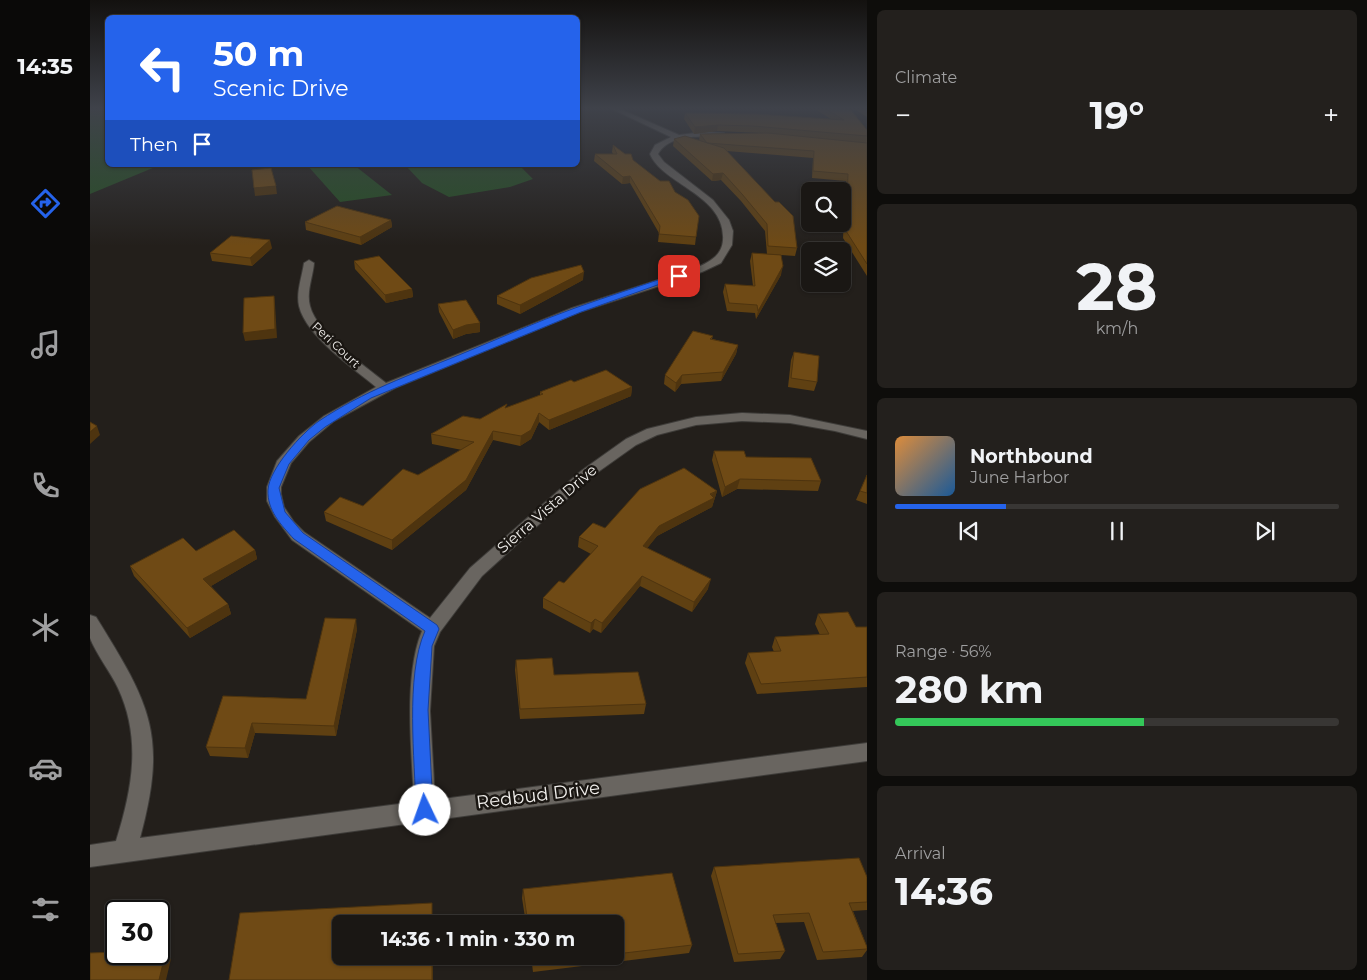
<!DOCTYPE html>
<html lang="en">
<head>
<meta charset="utf-8">
<style>
	:root { --surface:#1a1714; --page:#23201d; --text:#f1f3f6; --muted:#9f9fa0; --line:#383634; --accent:#2563eb }
	body { margin:0; font-family:Montserrat,sans-serif; background:var(--page); color:var(--text); height:100vh; display:flex; flex-direction:column; font-size:19px; white-space:nowrap }
	* { box-sizing:border-box; margin:0 }
	p { font-size:16px; color:var(--muted) }
	.icon { flex:none; width:28px; height:28px; fill:none; stroke:currentColor; stroke-width:2; stroke-linecap:round; stroke-linejoin:round }
	.map { position:relative; flex:1; overflow:hidden }
	.side { display:flex; flex-direction:column; gap:10px; padding:10px; background:#0e0d0b; width:500px }
	.side>* { flex:none }
	.hud { position:absolute; left:15px; top:15px; width:475px; height:152px; border-radius:8px; box-shadow:0 1px 4px #0004,0 0 0 1px var(--line); background:#2563eb; color:#fff; overflow:hidden }
	.tools { position:absolute; left:711px; top:182px; display:grid; gap:10px }
	.tools a { display:grid; place-items:center; width:50px; height:50px; border-radius:8px; background:var(--surface); box-shadow:0 1px 4px #0004,0 0 0 1px var(--line); font-size:25px }
	.speed { position:absolute; left:15px; top:900px; display:flex; gap:10px; font-size:25px; font-weight:700; text-align:center }
	.speed>* { display:grid; place-content:center; width:65px; height:65px; border-radius:50%; background:var(--surface); box-shadow:0 1px 4px #0004,0 0 0 1px var(--line); line-height:1 }
	.speed .limit { border:2px solid #111; border-radius:8px; background:#fff; color:#111 }
	.pin { position:absolute; display:grid; place-items:center; width:42px; height:42px; color:#fff; margin:-21px; border-radius:10px; box-shadow:0 2px 8px #0006 }
	.me { position:absolute; width:55px; margin:-28px; rotate:357deg; stroke-linejoin:round; filter:drop-shadow(0 0 4px #0008) }
	.turn { display:flex; align-items:center; gap:18px; height:105px; padding:0 25px; font-size:22px }
	.turn .icon { width:65px; height:65px; stroke-width:2.5 }
	.turn b { display:block; font-size:35px; line-height:42px }
	.then { display:flex; align-items:center; height:48px; padding:0 25px; background:#0003; gap:10px; font-size:19px }
	.big { font-size:38px; font-weight:700; line-height:1.1 }
	.side .tile { flex:1; display:flex; flex-direction:column; justify-content:center; gap:8px; min-width:0; padding:0 18px; border-radius:8px; background:var(--page) }
	.side .dial { align-items:center; gap:0 }
	.dial b { font-size:65px; line-height:1 }
	.song { display:flex; align-items:center; gap:15px }
	.cover { width:60px; height:60px; border-radius:8px; background:linear-gradient(135deg,hsl(30 70% 55%),hsl(210 70% 35%)) }
	.played { height:5px; border-radius:2px; background:linear-gradient(90deg,var(--accent) 25%,var(--line) 25%) }
	.keys { display:flex; justify-content:space-around; direction:ltr }
	.heat { display:flex; justify-content:space-between; align-items:center; font-size:28px; direction:ltr }
	.charge { height:8px; border-radius:4px; background:linear-gradient(90deg,#34c759 56%,var(--line) 0) }
	.trip { position:absolute; left:242px; top:915px; width:292px; height:50px; border-radius:8px; background:var(--surface); box-shadow:0 1px 4px #0004,0 0 0 1px var(--line); font-weight:700; line-height:50px; text-align:center }
	main { display:flex; flex:1; min-height:0 }
	.dock { display:flex; flex-direction:column; width:90px; justify-content:space-around; align-items:center; background:#0a0908; color:var(--muted) }
	.dock .icon { width:35px; height:35px }
	.dock .active { color:var(--accent) }
	.dock b { font-size:22px; color:var(--text) }
	.map>svg:first-child { display:block }
	.forest { fill:#264f23 }
	.lines { fill:none; stroke-linecap:round; stroke-linejoin:round }
	.minor-casing { stroke:#3e3c39; stroke-width:2 }
	.minor { fill:#696560; fill-rule:evenodd }
	.wall { fill:#5f4012 }
	.shaded-wall { fill:#4e340f }
	.building { fill:#6f4a15; stroke:#4e340f }
	.route { fill:#2563eb; stroke:#184099 }
	.labels { text-anchor:middle; stroke-width:5; stroke-linejoin:round; paint-order:stroke }
	.far-street-label { font-size:12px; fill:#f1efec; stroke:#1a1612 }
	.street-label { font-size:15px; fill:#f1efec; stroke:#1a1612 }
	.near-street-label { font-size:18px; fill:#f1efec; stroke:#1a1612 }
</style>
</head>
<body>
<main>
<nav class="dock">
<b>14:35</b>
<svg class="icon active" aria-label="directions" viewBox="0 0 24 24"><path d="M12 3l9 9-9 9-9-9zM9 14v-3h6M13 9l2 2-2 2"/></svg>
<svg class="icon" aria-label="music" viewBox="0 0 24 24"><path d="M9 18V5l10-2v13"/><circle cx="6" cy="18" r="3"/><circle cx="16" cy="16" r="3"/></svg>
<svg class="icon" aria-label="phone" viewBox="0 0 24 24"><path d="M5 4h4l2 5-3 2q2 4 5 5l2-3 5 2v4C11 20 4 13 5 4z"/></svg>
<svg class="icon" aria-label="climate" viewBox="0 0 24 24"><path d="M12 3v18M4 7l16 10M4 17L20 7"/></svg>
<svg class="icon" aria-label="car" viewBox="0 0 24 24"><path d="M5 17H2v-5l4-1 3-4h7l3 4 3 1v5h-3M9 17h6M6 11h13"/><circle cx="7" cy="17" r="2"/><circle cx="17" cy="17" r="2"/></svg>
<svg class="icon" aria-label="filters" viewBox="0 0 24 24"><path d="M4 7h16M4 17h16"/><circle cx="9" cy="7" r="2"/><circle cx="15" cy="17" r="2"/></svg>
</nav>
<div class="map">
<svg width="777" height="980" viewBox="0 0 777 980">
	<rect width="100%" height="100%" fill="#231f1b"/>
	<path class="forest" d="M0,109H17L18,165H70L0,194Z
		M217,165H264L302,195L250,202Z
		M315,165H429L443,179L420,187L359,197L332,183Z"/>
	<g class="lines">
		<defs>
			<path id="minor" d="M522,109H530L589,135L614,132L634,133L635,135L631,137C611,136 579,134 568,154L574,162L623,200L639,220L643,231L642,245L631,263L612,272L490,312L305,388L244,421L219,442L201,463L191,487V494L194,507L204,522L214,532L340,618L380,568L491,471L536,439L557,429L606,417L652,413L700,415L777,431V439L745,431L700,423L652,421L606,425L567,435L546,445L501,477L392,576L350,632L344,646L340,711L345,800L777,743V761L0,867V845L26,841C42,790 52,739 28,688C21,673 5,652 0,638C0,632 0,622 0,615L6,617C60,704 78,735 50,838L324,802C322,754 313,676 332,631L202,540L185,517L177,501V487L187,461L209,436L234,416L286,387C263,368 216,336 209,306C206,292 212,277 214,263L219,260L224,263C223,277 216,292 220,306C227,334 274,365 296,383L482,308L605,268C618,263 632,256 633,240C636,195 573,185 560,154L565,145L581,137Z"/>
		</defs>
		<use href="#minor" class="minor-casing"/>
		<use href="#minor" class="minor"/>
	</g>
	<path class="wall" d="M725,109H760L777,130V143L708,136L777,143V276L753,238L756,181L722,178L723,158L637,151L707,248L705,256L677,254L675,231L651,201L631,180L622,181L583,146L584,139L609,141L610,134L675,133L627,131L604,134L594,119L595,113L741,119Z
		M765,109H777V117Z
		M523,145L543,160L606,237L605,245L568,242L569,233L540,183L532,184L504,161L505,154H523L522,152Z
		M301,220L302,227L271,245L216,230L215,222Z
		M182,248L162,266L122,261L120,253Z
		M662,253L691,275L666,319L665,313L637,311L633,292L635,284L663,286L660,261Z
		M264,261L322,289L323,297L296,303L265,269Z
		M493,280L430,314L407,304V296Z
		M348,304L390,332L376,334L363,339L349,312Z
		M623,336L622,339L648,345L646,354L631,381L591,384L585,392L574,384L575,375Z
		M704,352L727,382L724,391L698,387L701,360Z
		M484,382L542,387L541,396L459,430L449,422L441,439L430,446L403,440L376,490L302,550L236,521L234,512L273,506L372,450L342,444L341,434L390,419L417,408L450,395V392Z
		M624,451L656,457L731,481L728,491L647,489L632,497L622,460Z
		M777,475V504L766,500Z
		M627,491L622,507L567,536L557,548L618,589L602,612L550,586L511,633L503,629L500,633L453,608V598L474,583L501,554L488,547L489,537Z
		M165,550L167,559L121,586L138,604L141,614L100,638L44,576L40,566L106,551Z
		M728,614L766,627H777V687L667,694L655,663L658,653L684,652L682,647L685,637L730,635L725,624Z
		M267,629L246,736L165,733L158,758L120,756L116,747L133,696L216,699Z
		M426,660L464,675L556,704L554,714L430,719L425,670Z
		M624,867L777,877V910L763,911L777,947V950L772,957L727,960L714,922L685,923L695,951L690,959L644,962L621,876Z
		M433,889L602,945L599,953L443,972L441,956H526V924H436L432,898Z"/>
	<path class="shaded-wall" d="M628,125L627,131L604,134L605,127Z
		M633,173L631,180L622,181L623,174Z
		M540,176V183L532,184L533,177Z
		M186,186L187,194L165,196L164,188Z
		M301,220L302,227L271,245L270,237Z
		M180,240L182,248L162,266L160,258Z
		M693,266L691,275L666,319L668,311Z
		M494,272L493,280L430,314V305Z
		M322,289L323,297L296,303L295,295Z
		M184,296L185,304L187,338L155,341L153,333Z
		M390,323V332L376,334L363,339V330L376,325Z
		M648,345L646,354L631,381L633,372Z
		M592,375L591,384L585,392L586,383Z
		M542,387L541,396L459,430V420Z
		M449,413V422L441,439L430,446L431,436Z
		M7,426L10,435L0,444V432Z
		M403,431V440L376,490L302,550V540Z
		M650,479L647,489L632,497L635,487Z
		M627,491L622,507L567,536L551,556L553,546L569,526Z
		M165,550L167,559L116,589L113,579Z
		M552,576L550,586L511,633L512,623Z
		M621,579L618,589L602,612L604,602Z
		M138,604L141,614L100,638L97,628Z
		M266,619L267,629L246,736L244,726Z
		M505,619L503,629L500,633L501,623Z
		M162,723L165,733L158,758L155,748Z
		M76,951L81,959L76,980H69Z
		M342,956H343V980H342Z"/>
	<path class="building" d="M736,109H760L777,130V136L663,126L628,125L605,127L595,113L666,114L754,120Z
		M678,133L777,143V264L756,231L758,174L723,171L724,151L617,143L610,134Z
		M595,136L634,148L685,202H689L703,216L707,248L678,246L677,224L652,194L633,173L623,174L584,139Z
		M523,145L535,154H541L543,160L570,181H579L585,192L598,200L609,216L606,237L569,234L570,226L540,176L533,177L505,154H527Z
		M181,168L186,186L164,188L162,170Z
		M247,206L301,220L270,237L215,222Z
		M141,236L180,240L160,258L120,253Z
		M662,253L691,255L693,266L668,311L667,305L639,303L635,284L665,286Z
		M289,256L322,289L295,295L264,261Z
		M491,265L494,272L430,305L407,296L441,278Z
		M184,296L185,329L153,333L154,298Z
		M376,300L390,323L376,325L363,330L348,304Z
		M603,331L623,336L620,339L648,345L633,372L592,375L586,383L575,375Z
		M704,352L729,356L727,382L701,378Z
		M516,370L542,387L459,420L449,413L441,430L431,436L403,431L376,480L302,540L234,512L250,497L273,506L313,469L328,475L384,442L341,434L373,416L390,419L417,404L415,408L453,394L450,392L481,380L484,382Z
		M0,422L7,426L0,432Z
		M624,451H654L656,457L721,458L731,481L650,479L635,487Z
		M594,468L627,491L620,494L624,498L569,526L553,546L621,579L604,602L552,576L512,623L505,619L501,623L453,598L469,581L474,583L508,546L489,537L503,523L515,528L550,489Z
		M777,475V493L770,491Z
		M144,530L165,550L113,579L138,604L97,628L40,566L93,538L106,551Z
		M758,612L766,627H777V677L671,684L658,653L691,651L685,637L739,634L728,614Z
		M235,618L266,619L244,726L162,723L155,748L116,747L133,696L216,699Z
		M462,658L464,675L548,672L556,704L430,709L426,660Z
		M769,858L777,877V902L759,903L777,947V949L733,952L719,913L683,915L695,951L648,954L624,867Z
		M582,873L602,945L526,954V924H438L433,889Z
		M342,903V924H251V956H342V980H139L150,913Z
		M69,951H76L69,980H0V953L26,952V954H69Z
		M443,956H505L444,963Z"/>
	<linearGradient id="sky" x2="0" y2="1"><stop stop-color="#13110f"/><stop offset="0.44" stop-color="#3f424a"/><stop offset="1" stop-color="#3f424a" stop-opacity="0"/></linearGradient>
	<rect width="777" height="246" fill="url(#sky)"/>
	<path class="route" d="M586,274L593,276L491,312L281,398L235,427L219,440L199,464L189,488L195,512L213,533L347,625L349,629L342,646L338,710L343,810L341,815L335,818L329,815L326,810C325,760 315,676 335,631L204,539C191,525 177,510 178,490C179,469 212,433 229,421C274,391 320,375 369,355C408,339 446,322 485,308C519,296 553,285 586,274Z"/>
	<g class="labels">
		<g class="far-street-label">
			<text transform="translate(246 345) rotate(43)" y="4">Peri Court</text>
		</g>
		<g class="street-label">
			<text transform="translate(457 509) rotate(-41)" y="5">Sierra Vista Drive</text>
		</g>
		<g class="near-street-label">
			<text transform="translate(448 795) rotate(-7)" y="6">Redbud Drive</text>
		</g>
	</g>
</svg>
<div class="tools">
<a><svg class="icon" aria-label="search" viewBox="0 0 24 24"><circle cx="10" cy="10" r="6"/><path d="M15 15l6 6"/></svg></a>
<a><svg class="icon" aria-label="layers" viewBox="0 0 24 24"><path d="M12 4l9 5-9 5-9-5zM3 14l9 5 9-5"/></svg></a>
</div>
<div class="speed"><div class="limit">30</div></div>
<div class="pin" style="left:589px;top:276px;background:#d93025"><svg class="icon" aria-label="arrive" viewBox="0 0 24 24"><path d="M6 21V4h12l-3 4 3 4H6"/></svg></div>
<svg class="me" style="left:335px;top:810px" viewBox="-20 -20 40 40"><circle r="19" fill="#fff"/><path d="M0-13L10 11 0 6-10 11z" fill="#2563eb"/></svg>
<div class="trip">14:36 · 1 min · 330 m</div>
<div class="hud">
<div class="turn"><svg class="icon" aria-label="left" viewBox="0 0 24 24"><path d="M17 20v-9H6M10 6l-5 5 5 5"/></svg><div><b>50 m</b>Scenic Drive</div></div>
<div class="then">Then<svg class="icon" aria-label="arrive" viewBox="0 0 24 24"><path d="M6 21V4h12l-3 4 3 4H6"/></svg></div>
</div>
</div>
<section class="side">
<div class="tile"><p>Climate</p>
<div class="heat"><a>−</a><b class="big">19°</b><a>+</a></div>
</div>
<div class="tile dial"><b>28</b><p>km/h</p></div>
<div class="tile">
<div class="song"><i class="cover"></i><div><b>Northbound</b><p>June Harbor</p></div></div>
<div class="played"></div>
<div class="keys"><svg class="icon" aria-label="previous" viewBox="0 0 24 24"><path d="M18 5L8 12l10 7zM5 5v14"/></svg><svg class="icon" aria-label="pause" viewBox="0 0 24 24"><path d="M8 5v14M16 5v14"/></svg><svg class="icon" aria-label="next" viewBox="0 0 24 24"><path d="M6 5l10 7-10 7zM19 5v14"/></svg></div>
</div>
<div class="tile"><p>Range · 56%</p><b class="big">280 km</b><div class="charge"></div></div>
<div class="tile"><p>Arrival</p><b class="big">14:36</b></div>
</section>
</main>
</body>
</html>
